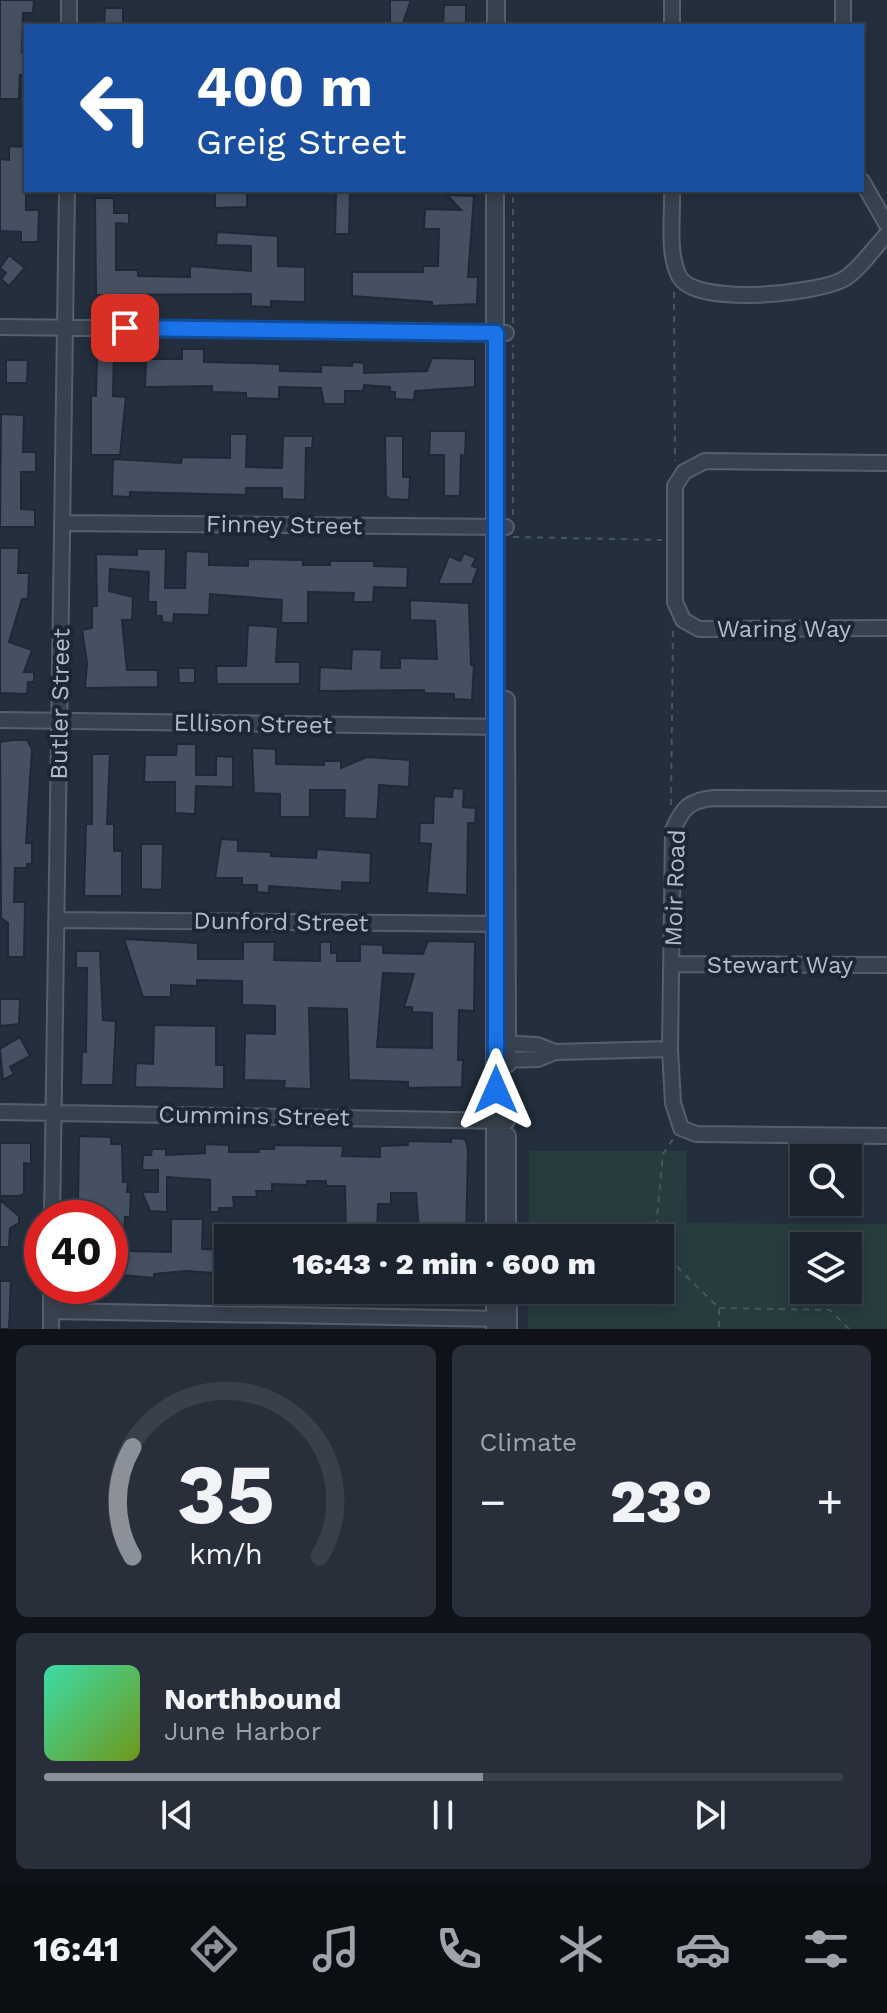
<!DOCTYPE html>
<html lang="en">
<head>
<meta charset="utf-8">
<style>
	:root { --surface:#1b232e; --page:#282f3a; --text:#f1f3f6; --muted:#a0a4aa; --line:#39404a; --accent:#8c9099 }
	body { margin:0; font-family:"Work Sans",sans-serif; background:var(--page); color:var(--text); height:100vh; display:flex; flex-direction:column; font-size:30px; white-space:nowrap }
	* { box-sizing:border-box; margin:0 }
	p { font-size:26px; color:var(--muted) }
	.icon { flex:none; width:44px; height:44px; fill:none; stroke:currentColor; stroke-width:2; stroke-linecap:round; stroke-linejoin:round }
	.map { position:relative; height:1329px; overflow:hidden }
	.drawer { display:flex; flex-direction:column; gap:16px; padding:16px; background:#0f1319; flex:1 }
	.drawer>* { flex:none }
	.banner { position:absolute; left:24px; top:24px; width:840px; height:168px; border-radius:0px; box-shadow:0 4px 12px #0003,0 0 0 2px var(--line); background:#1a4fa0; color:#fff; overflow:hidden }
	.buttons { position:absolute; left:790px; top:1144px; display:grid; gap:16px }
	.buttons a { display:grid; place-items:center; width:72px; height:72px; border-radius:0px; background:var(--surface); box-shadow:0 4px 12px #0003,0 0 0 2px var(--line); font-size:40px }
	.speed { position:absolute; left:24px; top:1200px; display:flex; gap:16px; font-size:40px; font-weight:700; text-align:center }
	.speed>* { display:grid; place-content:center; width:104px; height:104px; border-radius:50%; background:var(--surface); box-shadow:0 4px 12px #0003,0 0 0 2px var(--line); line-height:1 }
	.speed .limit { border:12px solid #d22; background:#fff; color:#111 }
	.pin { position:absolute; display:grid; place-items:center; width:68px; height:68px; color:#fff; margin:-34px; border-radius:16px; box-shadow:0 4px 12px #0006 }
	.me { position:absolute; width:88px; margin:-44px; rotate:0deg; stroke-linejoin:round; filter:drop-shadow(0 0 6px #0008) }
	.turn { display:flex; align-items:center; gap:28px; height:168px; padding:0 40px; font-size:36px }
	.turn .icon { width:104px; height:104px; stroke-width:2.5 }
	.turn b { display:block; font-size:56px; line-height:68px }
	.big { font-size:60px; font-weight:800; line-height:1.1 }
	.drawer .tile { flex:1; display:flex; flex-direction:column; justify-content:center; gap:12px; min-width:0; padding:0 28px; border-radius:12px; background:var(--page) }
	.drawer .dial { align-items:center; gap:0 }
	.dial svg { height:208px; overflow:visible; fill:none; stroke:var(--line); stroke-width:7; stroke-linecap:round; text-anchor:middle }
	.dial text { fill:var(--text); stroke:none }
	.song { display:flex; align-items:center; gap:24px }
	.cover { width:96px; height:96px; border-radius:12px; background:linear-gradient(135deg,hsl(160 70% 55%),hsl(80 70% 35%)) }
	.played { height:8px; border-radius:4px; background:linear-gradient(90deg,var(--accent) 55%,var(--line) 55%) }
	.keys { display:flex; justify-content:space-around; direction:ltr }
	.heat { display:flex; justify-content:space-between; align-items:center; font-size:44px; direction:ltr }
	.drawer .tiles { flex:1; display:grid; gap:16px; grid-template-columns:1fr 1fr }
	.tile:last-child { grid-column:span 2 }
	.trip { position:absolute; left:214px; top:1224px; width:460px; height:80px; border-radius:0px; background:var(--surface); box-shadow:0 4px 12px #0003,0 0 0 2px var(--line); font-weight:800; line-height:80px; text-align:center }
	.tab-bar { display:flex; height:128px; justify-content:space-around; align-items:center; background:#0b0e12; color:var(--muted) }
	.tab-bar .icon { width:56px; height:56px }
	.tab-bar .selected { color:var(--accent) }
	.tab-bar b { font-size:36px; color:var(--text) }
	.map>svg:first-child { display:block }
	.green { fill:#263c3f; fill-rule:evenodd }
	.building { fill:#455162; stroke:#1f2835; stroke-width:2; fill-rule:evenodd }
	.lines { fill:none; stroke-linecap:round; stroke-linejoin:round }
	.minor-casing { stroke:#565f6c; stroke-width:18 }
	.tertiary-casing { stroke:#565f6c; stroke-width:20 }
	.path { stroke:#44595c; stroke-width:2; stroke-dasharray:6 6; stroke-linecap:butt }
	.minor { stroke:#38414e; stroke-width:14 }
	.tertiary { stroke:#38414e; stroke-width:16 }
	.route-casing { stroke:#114b97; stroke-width:20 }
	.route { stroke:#1a73e8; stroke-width:14 }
	.labels { text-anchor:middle; stroke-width:8; stroke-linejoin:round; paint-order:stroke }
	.street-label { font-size:24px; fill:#b4bcc9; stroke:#1d2633 }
</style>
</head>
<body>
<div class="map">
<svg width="887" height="1329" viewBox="0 0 887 1329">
	<rect width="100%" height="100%" fill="#242f3e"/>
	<path class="green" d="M529,1151H686L687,1223L887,1224V1329H528V1290H660V1238H529ZM804,1246H848V1290H804Z"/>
	<path class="building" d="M0,0H34L33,13H23L22,53H26V75H20L19,99H0Z
		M390,0H411L402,26H390Z
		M444,5H466V26H443Z
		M105,8H123V26H104Z
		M9,146L26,147V210H39L38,242H21V232L0,231V159L9,160Z
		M215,190H247V207L215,208Z
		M336,190H350L349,234H335Z
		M447,195L474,196L468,277H478L477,304L432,306V302L352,296V272H423V266H438L439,229H424L425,209L461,210Z
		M95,198H114V213H129V224L116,223V270H138V276L190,277V266L251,271V246L216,245L217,232L278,236V266L305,267V302L271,301V307L251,306V294L96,295Z
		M9,255L25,268L9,286L1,279L6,273L0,268Z
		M182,349H204V362L280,364V371L321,372V365L352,366V362L364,363V373L427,371L432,358L475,359V387L415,391L414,400L395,399V392H390V387L364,385L363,391H345V404H324L321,388L279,387V399L246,398V393L212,392V386L145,387L146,359H182Z
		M97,352H114L113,396L126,397L120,455H91V396H96Z
		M6,360H28L27,383H6Z
		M1,414L24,415L23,452H36V472H21V509L35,510V527H0Z
		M430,431H466L465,456L461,455L460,496H444V455H429Z
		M230,434H247L246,467L282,468L283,436H313L312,448H306L305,500L282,499V488H246V495L130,492V497L112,496L113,459L181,463L182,457L230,458Z
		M385,436H403V477H410L409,500L390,499L386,496Z
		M0,548H19L18,573H29L28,599H22L9,642L32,650L24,672H34V682H28L27,694L0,693Z
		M137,549H166L165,588H185L186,551L209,552V565L248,566V559L303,560V565H330V561H374V566L408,567L407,588L374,587L373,602H353L354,593L308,592V623H281L282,600L210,594L209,615L174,614L173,623L162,622V616H156V602H148L149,572L110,569L109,591L133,597L132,620H122L127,670H158V687L85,688L87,663L82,630L92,628V606H97L96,554L137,555Z
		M464,553L476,558L472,566L478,568L472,584H438L449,556L460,561Z
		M410,600L469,603L471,665H474L472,700L454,699V694L424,693V690L319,691L320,667L351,669L352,649L382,650L381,668H400V658L437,659L435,621L410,620Z
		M248,625L278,627L276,662H300V684H217L216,666H246Z
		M178,668H195V683H179Z
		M12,740H27L32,749L26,843H32V864H27V868H15L14,902H25L24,957H8V923L1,918L0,742Z
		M177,744H196V775H216V756L233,757V787L196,786L195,814L175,813V782H144L145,755H176Z
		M252,748L276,749V764L324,765V761H341V768L367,757L410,760L409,787L379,785L377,819L344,818L345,790H310V817H280V794L254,793Z
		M92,754H110L107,824H114V851H122V896H84L86,824H92Z
		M453,788L464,789L463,807L476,808L475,823H468L467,895L427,893L431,844L419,843L420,823H433L434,796L452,797Z
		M221,839L238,840V851L271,852V856L316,858L317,849L371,853L370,883L342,882V891L269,886V893L257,892V885H242V878H215Z
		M141,844H163L162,890L141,889Z
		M124,939L198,943V959H243V942H275L274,960L320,961V942H331V953H337V961H360V944L383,945V953L423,954L428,941L475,942L474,1011L459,1010L458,1060H463L462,1087L408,1088V1082L349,1080L347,1009L309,1008L311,1089L284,1088L285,1081L244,1080L245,1033L275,1034V1006L242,1005V981L197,980V986L171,985V997H143ZM383,973L414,974L404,1007H412V1012L432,1013V1048L377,1047Z
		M76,951H100L103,1020L116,1021L113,1085H81L82,1052H86L87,968H76Z
		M0,999H20L19,1024L0,1026Z
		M154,1025L216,1026V1065H224V1089L135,1087L136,1063L153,1064Z
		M20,1037L30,1056L10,1067L14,1074L3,1080L0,1049Z
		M79,1136L111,1137V1144H122L123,1182H128L127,1192H131L130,1217H125L123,1251L171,1252V1219H203L202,1249L228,1250V1274L186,1271L154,1274V1278L110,1274V1218H83V1205H78Z
		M451,1138L465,1139L468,1149L466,1238H428V1231H419L416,1193H391V1204H378L377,1238H346L345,1186H326V1181H307V1185L272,1184V1191H256L257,1197H233L234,1208H219V1212H210V1180L167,1177V1212L150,1211L142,1192H158V1170H142L143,1155H151L152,1149H166V1155L190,1154L205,1153V1144L229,1145V1152H259V1149H274V1145L343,1146L342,1156L380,1157V1146L408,1145V1141L451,1142Z
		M0,1143H31V1164L24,1163V1194L19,1196H0Z
		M0,1200L19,1216V1223L10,1228L9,1247H0Z
		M0,1281H11L9,1329H0Z"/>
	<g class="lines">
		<defs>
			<path id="minor" d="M69,26V0
				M672,26V0
				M843,26V0
				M862,181L887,225
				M672,190C673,216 667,252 679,276C695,307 817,294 844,279C860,269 874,248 887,234
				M0,327L506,333
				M887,463L705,461L684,472L675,486V602L683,620L699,629L887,628
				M63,523L506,527
				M0,720L504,727
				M887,799L714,798C690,800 682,808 673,830L670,1049L673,1103L681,1128L696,1134L887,1136
				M56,920L503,924
				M672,964L887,965
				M497,1043L537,1045L555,1052
				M497,1060L538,1059L555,1052L670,1049
				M0,1112L507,1121
				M52,1218L67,190
				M51,1311L503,1319
				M51,1329V1286"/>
			<path id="tertiary" d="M496,0V26
				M506,700L507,1064
				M507,1136V1238
				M495,1238V190
				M508,1290V1329
				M495,1329V1290"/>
		</defs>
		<use href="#minor" class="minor-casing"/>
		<use href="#tertiary" class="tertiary-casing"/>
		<path class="path" d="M674,292L675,461
			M513,323V190
			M513,515V345
			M513,537L662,540
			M671,805L673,627
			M655,1238L663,1154L673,1139
			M660,1250L719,1308V1329
			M521,1298L574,1290
			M719,1308L830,1310L849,1329"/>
		<use href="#minor" class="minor"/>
		<use href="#tertiary" class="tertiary"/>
	</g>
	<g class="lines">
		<defs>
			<path id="route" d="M125,328L496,333V1090"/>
		</defs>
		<use href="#route" class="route-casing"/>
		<use href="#route" class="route"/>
	</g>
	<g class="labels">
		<g class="street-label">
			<text transform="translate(284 525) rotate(1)" y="8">Finney Street</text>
			<text x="784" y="637">Waring Way</text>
			<text transform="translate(60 704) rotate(-89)" y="8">Butler Street</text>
			<text transform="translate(253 724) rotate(1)" y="8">Ellison Street</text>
			<text transform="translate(675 888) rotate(-88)" y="8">Moir Road</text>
			<text transform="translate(281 922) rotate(1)" y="8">Dunford Street</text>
			<text x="780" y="973">Stewart Way</text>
			<text transform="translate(254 1116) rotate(1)" y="8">Cummins Street</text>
		</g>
	</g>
</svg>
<div class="buttons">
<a><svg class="icon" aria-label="search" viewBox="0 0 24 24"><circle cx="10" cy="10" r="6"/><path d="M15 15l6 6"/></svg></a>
<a><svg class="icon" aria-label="layers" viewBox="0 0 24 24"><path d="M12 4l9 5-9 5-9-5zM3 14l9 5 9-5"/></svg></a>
</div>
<div class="speed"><div class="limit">40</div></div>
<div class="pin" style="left:125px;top:328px;background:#d93025"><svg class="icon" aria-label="arrive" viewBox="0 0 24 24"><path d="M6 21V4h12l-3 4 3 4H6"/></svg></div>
<svg class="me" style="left:496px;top:1090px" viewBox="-20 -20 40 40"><path d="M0-17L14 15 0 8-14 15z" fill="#1a73e8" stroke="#fff" stroke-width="4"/></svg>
<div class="trip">16:43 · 2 min · 600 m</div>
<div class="banner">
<div class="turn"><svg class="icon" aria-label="left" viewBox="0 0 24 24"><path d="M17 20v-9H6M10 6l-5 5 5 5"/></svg><div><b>400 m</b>Greig Street</div></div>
</div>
</div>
<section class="drawer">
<div class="tiles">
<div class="tile dial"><svg viewBox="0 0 100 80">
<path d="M14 69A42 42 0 1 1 86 69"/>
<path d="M14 69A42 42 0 0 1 14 27" stroke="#8c9099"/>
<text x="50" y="56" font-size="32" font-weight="700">35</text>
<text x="50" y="72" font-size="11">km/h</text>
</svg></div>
<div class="tile"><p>Climate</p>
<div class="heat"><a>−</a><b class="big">23°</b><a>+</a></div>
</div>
<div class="tile">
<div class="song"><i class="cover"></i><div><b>Northbound</b><p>June Harbor</p></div></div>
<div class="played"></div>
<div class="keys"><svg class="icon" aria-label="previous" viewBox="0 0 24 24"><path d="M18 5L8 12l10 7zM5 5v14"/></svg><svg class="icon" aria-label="pause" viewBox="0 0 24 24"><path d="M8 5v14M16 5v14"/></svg><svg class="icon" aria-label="next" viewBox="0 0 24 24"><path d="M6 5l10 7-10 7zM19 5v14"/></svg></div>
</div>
</div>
</section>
<nav class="tab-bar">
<b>16:41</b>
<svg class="icon selected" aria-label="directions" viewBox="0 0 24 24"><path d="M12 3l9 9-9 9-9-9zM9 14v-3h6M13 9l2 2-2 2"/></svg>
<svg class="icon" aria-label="music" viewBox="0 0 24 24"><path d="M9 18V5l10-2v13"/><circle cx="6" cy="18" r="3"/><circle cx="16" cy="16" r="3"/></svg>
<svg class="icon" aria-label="phone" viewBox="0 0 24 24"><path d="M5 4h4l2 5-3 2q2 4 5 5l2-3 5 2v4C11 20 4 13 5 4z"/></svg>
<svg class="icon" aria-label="climate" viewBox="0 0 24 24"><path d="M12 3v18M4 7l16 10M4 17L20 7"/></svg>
<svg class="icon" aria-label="car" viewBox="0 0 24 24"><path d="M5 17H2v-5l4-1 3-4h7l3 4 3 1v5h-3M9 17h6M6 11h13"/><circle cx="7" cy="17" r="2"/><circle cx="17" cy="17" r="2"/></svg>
<svg class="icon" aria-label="filters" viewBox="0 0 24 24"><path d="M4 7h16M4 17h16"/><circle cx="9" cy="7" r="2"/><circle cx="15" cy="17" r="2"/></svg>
</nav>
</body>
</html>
